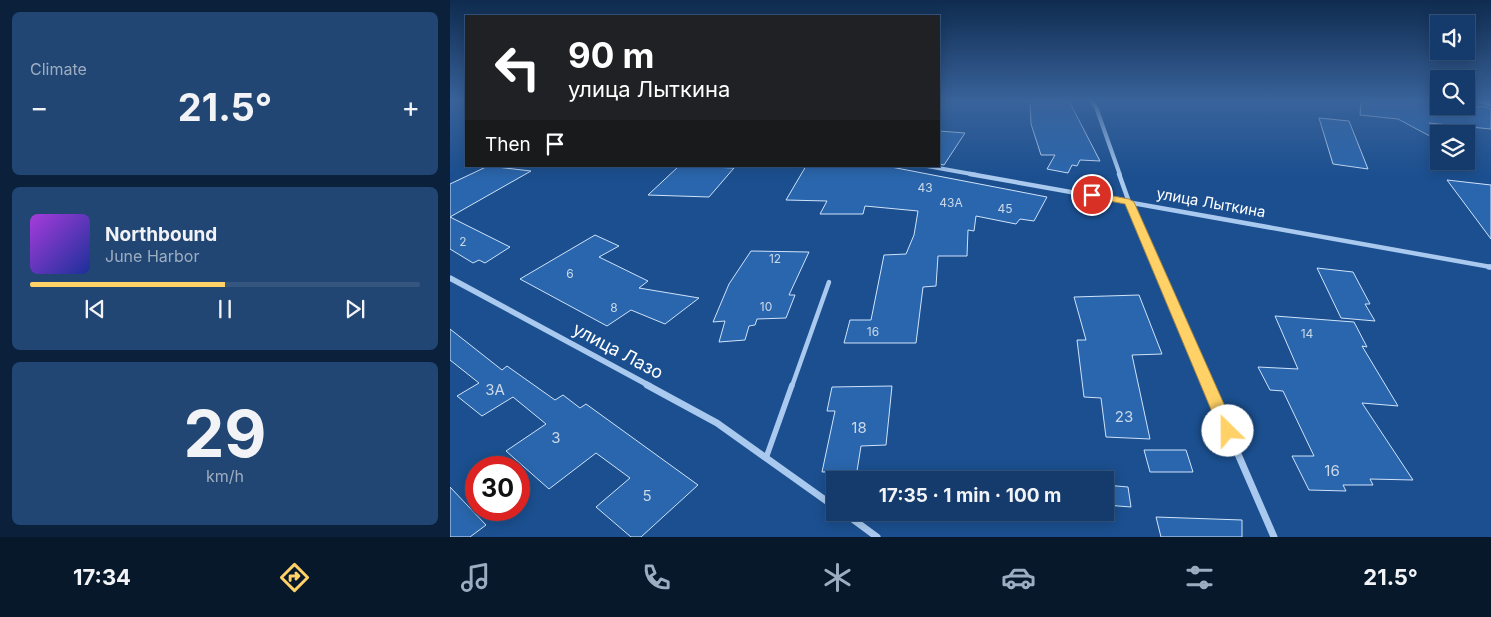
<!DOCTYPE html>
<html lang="en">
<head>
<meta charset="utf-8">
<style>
	:root { --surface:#143b6b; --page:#214673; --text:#f1f3f6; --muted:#9dadc1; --line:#33557e; --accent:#ffd166 }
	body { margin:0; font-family:Inter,sans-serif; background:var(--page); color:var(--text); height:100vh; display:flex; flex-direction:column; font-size:19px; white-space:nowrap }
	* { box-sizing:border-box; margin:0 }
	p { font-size:16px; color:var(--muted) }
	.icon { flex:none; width:28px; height:28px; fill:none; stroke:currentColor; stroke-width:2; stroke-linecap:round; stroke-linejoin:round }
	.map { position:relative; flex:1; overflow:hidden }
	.panel { display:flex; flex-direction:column; gap:12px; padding:12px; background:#0b203b; width:450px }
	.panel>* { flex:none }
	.guide { position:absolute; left:15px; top:15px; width:475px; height:152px; border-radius:0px; box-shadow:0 2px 12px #0003,0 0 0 1px var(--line); background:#202124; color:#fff; overflow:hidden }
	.tools { position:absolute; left:980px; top:15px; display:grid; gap:10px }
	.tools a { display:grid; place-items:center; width:45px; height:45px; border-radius:0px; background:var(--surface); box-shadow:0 2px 12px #0003,0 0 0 1px var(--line); font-size:25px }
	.speed { position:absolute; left:15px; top:456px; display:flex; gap:10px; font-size:25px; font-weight:700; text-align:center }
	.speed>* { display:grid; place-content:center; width:65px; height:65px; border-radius:50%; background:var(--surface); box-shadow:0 2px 12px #0003,0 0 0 1px var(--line); line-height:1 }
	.speed .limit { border:8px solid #d22; background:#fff; color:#111 }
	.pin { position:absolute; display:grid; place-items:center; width:42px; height:42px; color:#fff; margin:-21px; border:2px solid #fff; border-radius:50%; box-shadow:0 1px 5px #0007 }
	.me { position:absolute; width:55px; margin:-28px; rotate:337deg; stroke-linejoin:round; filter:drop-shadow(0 0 4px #0008) }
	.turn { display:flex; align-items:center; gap:18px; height:105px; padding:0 20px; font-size:22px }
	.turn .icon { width:65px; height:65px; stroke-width:2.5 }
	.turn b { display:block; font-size:35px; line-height:42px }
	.then { display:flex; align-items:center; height:48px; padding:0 20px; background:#0003; gap:10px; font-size:19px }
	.big { font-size:38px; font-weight:700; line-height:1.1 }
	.panel .card { flex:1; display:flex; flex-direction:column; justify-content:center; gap:8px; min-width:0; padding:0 18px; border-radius:8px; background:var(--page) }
	.panel .dial { align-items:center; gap:0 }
	.dial b { font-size:65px; line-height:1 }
	.song { display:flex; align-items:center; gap:15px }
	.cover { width:60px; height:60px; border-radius:8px; background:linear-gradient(135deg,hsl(280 70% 55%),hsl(230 70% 35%)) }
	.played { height:5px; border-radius:2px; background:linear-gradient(90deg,var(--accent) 50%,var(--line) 50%) }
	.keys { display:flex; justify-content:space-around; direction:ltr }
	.heat { display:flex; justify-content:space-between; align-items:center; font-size:28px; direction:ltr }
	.trip { position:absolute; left:376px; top:471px; width:288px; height:50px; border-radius:0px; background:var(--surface); box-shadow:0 2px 12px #0003,0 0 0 1px var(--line); font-weight:700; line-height:50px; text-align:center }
	.menu { display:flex; height:80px; justify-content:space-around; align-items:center; background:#08182b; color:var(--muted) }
	.menu .icon { width:35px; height:35px }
	.menu .selected { color:var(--accent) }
	.menu b { font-size:22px; color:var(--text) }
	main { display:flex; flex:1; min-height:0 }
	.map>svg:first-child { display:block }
	.building { fill:#2a66ad; stroke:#cfe3fa }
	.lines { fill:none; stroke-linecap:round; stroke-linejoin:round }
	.service-far1 { stroke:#a9c9ee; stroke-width:4.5 }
	.service { stroke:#a9c9ee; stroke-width:5.5 }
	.minor-far3 { stroke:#a9c9ee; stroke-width:4 }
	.minor-far2 { stroke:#a9c9ee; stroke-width:4.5 }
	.minor-far1 { stroke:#a9c9ee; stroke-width:5.5 }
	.minor { stroke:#a9c9ee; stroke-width:7 }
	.route { fill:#ffd166; stroke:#a68842 }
	.labels { text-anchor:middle; stroke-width:5; stroke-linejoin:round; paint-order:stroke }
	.number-label { font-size:12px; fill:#cad9ea }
	.street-label { font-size:15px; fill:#fff; stroke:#1b4f8f }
	.near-number-label { font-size:15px; fill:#cad9ea }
	.near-street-label { font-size:18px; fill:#fff; stroke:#1b4f8f }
</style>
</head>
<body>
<main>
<section class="panel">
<div class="card"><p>Climate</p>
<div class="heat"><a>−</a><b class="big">21.5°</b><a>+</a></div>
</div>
<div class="card">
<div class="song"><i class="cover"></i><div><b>Northbound</b><p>June Harbor</p></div></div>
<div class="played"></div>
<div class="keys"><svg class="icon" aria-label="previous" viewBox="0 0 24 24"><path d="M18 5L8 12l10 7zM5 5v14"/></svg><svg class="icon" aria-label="pause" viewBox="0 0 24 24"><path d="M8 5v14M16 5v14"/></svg><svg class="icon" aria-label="next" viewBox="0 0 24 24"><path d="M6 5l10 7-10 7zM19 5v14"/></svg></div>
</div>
<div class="card dial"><b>29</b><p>km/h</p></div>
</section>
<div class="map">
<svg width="1041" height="537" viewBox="0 0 1041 537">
	<rect width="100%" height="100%" fill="#1b4f8f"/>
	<path class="building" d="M580,101H619L650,161L630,160L627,166L622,165L618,173L597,169L605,155H591L581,124Z
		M911,101H989V113L1016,106L1022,108L1033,106L1041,109V129L979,123L989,134V141L948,119L910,115Z
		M869,118L899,121L918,169L883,164Z
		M489,131L515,133L494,165L489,164Z
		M38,166L81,171L0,217V184Z
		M229,166H238L284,168L259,197L198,195Z
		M356,166H436L597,197L584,221L570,219L566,224L526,216L524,231L518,230L517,256H488L486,286L473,287L466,343H394L400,320H421L434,255L456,254L464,235L468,211L415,206L413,214H370L377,201L336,200Z
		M997,180L1041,185V239Z
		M0,217L60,247L35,263L29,260L23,263L0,249Z
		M145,235L169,246L149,257L198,281L189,288L249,298L215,324L181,310L157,326L70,279Z
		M301,251L359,252L339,295H345L336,318L307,319L305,325L299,326L295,340L269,342L275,321L263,322L279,284Z
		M867,268L903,272L920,304H915L925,321L891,318Z
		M689,295L712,354L682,355L700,439L656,437L651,398L634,397L627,340H636L624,297Z
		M825,316L904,322L917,347L912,346L948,406L912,403L963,480L920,479L923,485H893L896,491L859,490L842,456H864L833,391L820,390L808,367L848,369Z
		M0,329L52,370L57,366L105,400L113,395L130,408L136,404L248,485L191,537H181L146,507L180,478L146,453L99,489L56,451L96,424L63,397L32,416L7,396L29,383L0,360Z
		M442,386L436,445L411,446L407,471L372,472L385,411H377L382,387Z
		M694,450H736L743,472H700Z
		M655,485L678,487L681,507L655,505Z
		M0,487L36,525L20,537H0Z
		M706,517L792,520V537H711Z"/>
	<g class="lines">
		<path class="service-far1" d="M342,386L379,282"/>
		<path class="service" d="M316,458L342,385"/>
		<path class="minor-far3" d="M641,101L646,107L670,175
			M1030,101L1041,105
			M477,166L527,175"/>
		<path class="minor-far2" d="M520,174L1041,267
			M669,174L679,202L707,268"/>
		<path class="minor-far1" d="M707,267L759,386
			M1039,267H1041
			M0,278L200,386"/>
		<path class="minor" d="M197,385L267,423L385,507
			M758,385L824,537
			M393,512L427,537"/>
	</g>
	<linearGradient id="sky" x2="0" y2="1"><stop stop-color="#0f2b4f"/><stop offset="0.57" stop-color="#39639b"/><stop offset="1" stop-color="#39639b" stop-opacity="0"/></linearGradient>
	<rect width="1041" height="177" fill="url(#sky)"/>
	<path class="route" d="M642,192L679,199L684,202L786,431L783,436L778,438L772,436L770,431L675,204L639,197V193Z"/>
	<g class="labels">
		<g class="number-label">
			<text x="475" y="192">43</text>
			<text x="501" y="207">43А</text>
			<text x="555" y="213">45</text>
			<text x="13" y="246">2</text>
			<text x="325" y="263">12</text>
			<text x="120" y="278">6</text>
			<text x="316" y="311">10</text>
			<text x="164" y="312">8</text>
			<text x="423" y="336">16</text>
			<text x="857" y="338">14</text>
		</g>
		<g class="street-label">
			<text transform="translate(761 203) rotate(10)" y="5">улица Лыткина</text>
		</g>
		<g class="near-number-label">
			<text x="45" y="395">3А</text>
			<text x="674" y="422">23</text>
			<text x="409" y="433">18</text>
			<text x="106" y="443">3</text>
			<text x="882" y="476">16</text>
			<text x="197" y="501">5</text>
		</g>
		<g class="near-street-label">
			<text transform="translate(168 351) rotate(28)" y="6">улица Лазо</text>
		</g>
	</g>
</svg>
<div class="tools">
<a><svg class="icon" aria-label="sound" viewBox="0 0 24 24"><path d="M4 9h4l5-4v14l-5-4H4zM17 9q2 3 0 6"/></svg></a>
<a><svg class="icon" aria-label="search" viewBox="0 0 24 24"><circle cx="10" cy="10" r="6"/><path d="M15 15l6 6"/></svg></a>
<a><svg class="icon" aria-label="layers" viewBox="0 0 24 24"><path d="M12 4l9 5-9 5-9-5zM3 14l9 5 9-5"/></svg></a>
</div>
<div class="speed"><div class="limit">30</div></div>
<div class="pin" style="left:642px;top:195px;background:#d93025"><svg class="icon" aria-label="arrive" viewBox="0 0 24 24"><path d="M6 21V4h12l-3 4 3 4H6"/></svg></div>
<svg class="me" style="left:778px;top:431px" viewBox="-20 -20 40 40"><circle r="19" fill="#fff"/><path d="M0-13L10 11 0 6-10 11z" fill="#ffd166"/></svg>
<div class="trip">17:35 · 1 min · 100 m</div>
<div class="guide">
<div class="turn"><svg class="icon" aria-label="left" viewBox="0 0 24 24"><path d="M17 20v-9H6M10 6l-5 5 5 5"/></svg><div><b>90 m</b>улица Лыткина</div></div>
<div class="then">Then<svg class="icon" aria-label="arrive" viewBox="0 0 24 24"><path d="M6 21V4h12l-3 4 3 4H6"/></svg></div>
</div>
</div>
</main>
<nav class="menu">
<b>17:34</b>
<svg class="icon selected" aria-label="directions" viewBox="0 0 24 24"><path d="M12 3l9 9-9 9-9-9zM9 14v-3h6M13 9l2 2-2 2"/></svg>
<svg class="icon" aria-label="music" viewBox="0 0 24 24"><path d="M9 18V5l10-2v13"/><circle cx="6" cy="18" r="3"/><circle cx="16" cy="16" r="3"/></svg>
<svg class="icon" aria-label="phone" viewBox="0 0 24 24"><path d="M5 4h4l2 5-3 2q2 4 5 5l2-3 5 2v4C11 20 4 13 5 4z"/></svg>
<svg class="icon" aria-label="climate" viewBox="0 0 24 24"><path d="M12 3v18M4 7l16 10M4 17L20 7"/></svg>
<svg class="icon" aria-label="car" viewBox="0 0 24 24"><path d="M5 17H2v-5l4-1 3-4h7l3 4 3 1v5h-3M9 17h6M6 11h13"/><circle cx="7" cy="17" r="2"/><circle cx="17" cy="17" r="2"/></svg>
<svg class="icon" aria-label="filters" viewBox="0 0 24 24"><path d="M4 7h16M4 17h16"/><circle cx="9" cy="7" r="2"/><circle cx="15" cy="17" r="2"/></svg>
<b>21.5°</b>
</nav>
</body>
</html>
